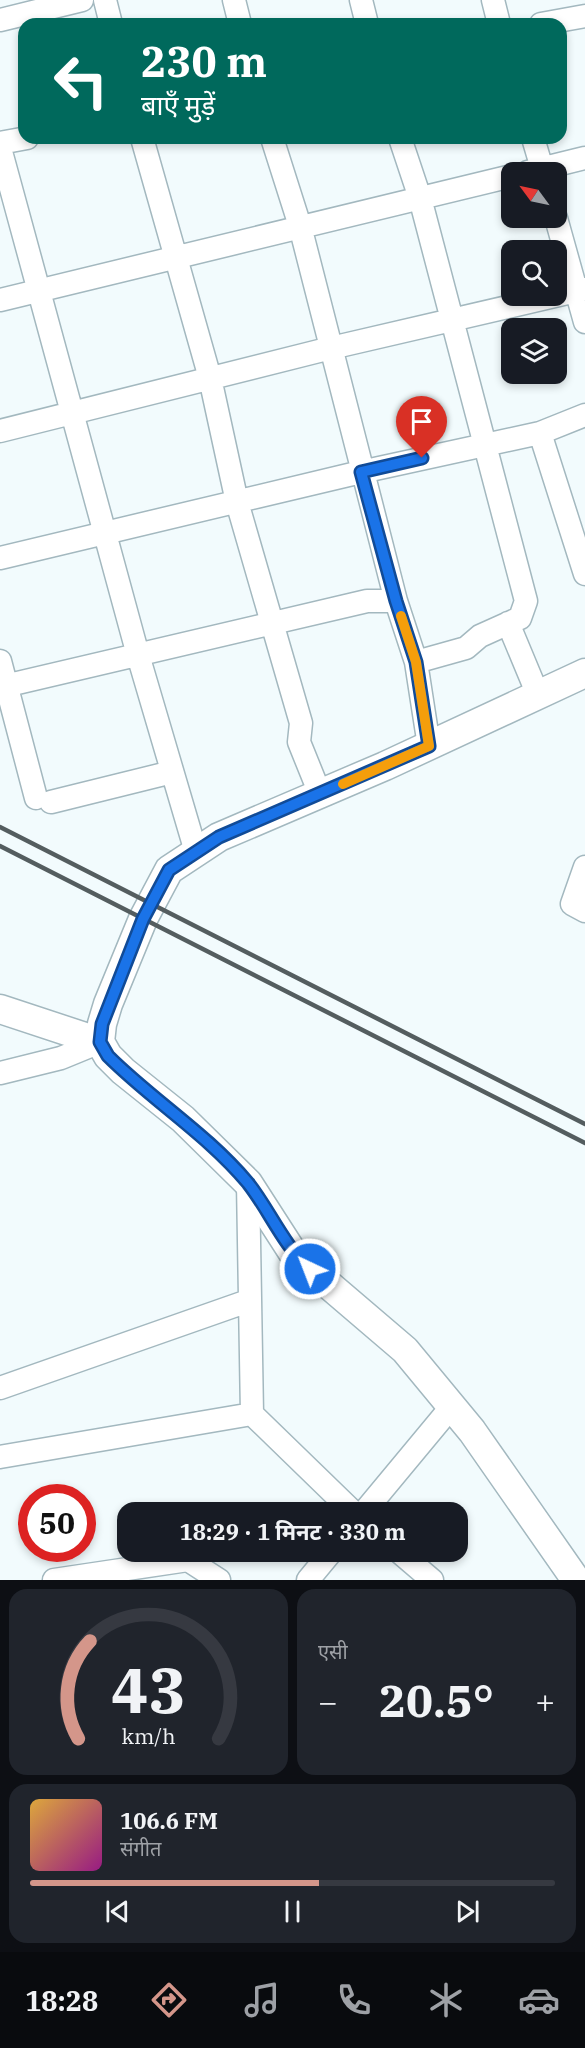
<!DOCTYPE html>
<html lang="hi">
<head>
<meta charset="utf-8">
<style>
	:root { --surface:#171b24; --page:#20242c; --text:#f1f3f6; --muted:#9ea1a6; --line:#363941; --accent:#d4968a }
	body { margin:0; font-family:"IBM Plex Serif","Noto Sans Devanagari",serif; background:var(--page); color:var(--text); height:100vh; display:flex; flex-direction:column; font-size:22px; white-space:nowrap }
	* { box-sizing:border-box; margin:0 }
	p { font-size:20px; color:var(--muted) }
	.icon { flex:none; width:33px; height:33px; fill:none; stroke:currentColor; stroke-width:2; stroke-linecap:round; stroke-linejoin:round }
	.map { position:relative; height:1580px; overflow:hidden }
	.drawer { display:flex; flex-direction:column; gap:9px; padding:9px; background:#0d0f14; flex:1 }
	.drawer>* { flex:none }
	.hud { position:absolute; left:18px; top:18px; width:549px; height:126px; border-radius:18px; box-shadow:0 3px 9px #0003; background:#00695c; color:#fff; overflow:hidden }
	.needle { width:39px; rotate:303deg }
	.tools { position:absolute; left:501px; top:162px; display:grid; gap:12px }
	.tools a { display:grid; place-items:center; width:66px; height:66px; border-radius:12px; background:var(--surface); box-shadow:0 3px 9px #0003; font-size:30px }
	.speed { position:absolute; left:18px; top:1484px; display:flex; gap:12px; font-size:30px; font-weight:700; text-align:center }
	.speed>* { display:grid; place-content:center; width:78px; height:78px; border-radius:50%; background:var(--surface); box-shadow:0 3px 9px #0003; line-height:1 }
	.speed .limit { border:9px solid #d22; background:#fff; color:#111 }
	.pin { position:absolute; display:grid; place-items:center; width:51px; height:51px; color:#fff; margin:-62px -26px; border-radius:50% 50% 50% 0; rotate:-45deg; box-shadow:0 0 6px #0007 }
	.pin .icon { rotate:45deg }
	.me { position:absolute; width:66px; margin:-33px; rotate:317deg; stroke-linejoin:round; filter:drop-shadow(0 0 4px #0008) }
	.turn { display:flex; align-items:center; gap:21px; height:126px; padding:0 24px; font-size:27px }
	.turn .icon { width:78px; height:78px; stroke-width:2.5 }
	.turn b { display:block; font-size:42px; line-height:51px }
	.big { font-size:45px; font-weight:700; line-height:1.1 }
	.drawer .widget { flex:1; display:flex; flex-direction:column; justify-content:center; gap:9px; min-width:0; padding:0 21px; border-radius:18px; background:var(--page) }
	.drawer .dial { align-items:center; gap:0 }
	.dial svg { height:156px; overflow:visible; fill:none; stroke:var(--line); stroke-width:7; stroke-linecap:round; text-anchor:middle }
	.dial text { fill:var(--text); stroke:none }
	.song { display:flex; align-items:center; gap:18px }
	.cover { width:72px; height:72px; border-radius:9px; background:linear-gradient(135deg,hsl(40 70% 55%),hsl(310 70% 35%)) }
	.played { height:6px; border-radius:3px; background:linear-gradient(90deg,var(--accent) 55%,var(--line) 55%) }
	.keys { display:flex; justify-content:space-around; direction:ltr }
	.heat { display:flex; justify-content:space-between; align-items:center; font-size:33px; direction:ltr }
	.drawer .tiles { flex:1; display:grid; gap:9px; grid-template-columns:1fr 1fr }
	.widget:last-child { grid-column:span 2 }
	.trip { position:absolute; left:117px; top:1502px; width:351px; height:60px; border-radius:18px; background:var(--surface); box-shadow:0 3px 9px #0003; font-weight:700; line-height:60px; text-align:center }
	.tab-bar { display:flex; height:96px; justify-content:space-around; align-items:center; background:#090b0e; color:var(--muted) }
	.tab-bar .icon { width:42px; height:42px }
	.tab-bar .selected { color:var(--accent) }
	.tab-bar b { font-size:27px; color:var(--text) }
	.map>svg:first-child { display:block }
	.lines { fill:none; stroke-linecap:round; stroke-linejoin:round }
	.minor-casing { stroke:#a3b8bf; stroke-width:25 }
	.major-casing { stroke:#a3b8bf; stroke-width:31 }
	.minor { stroke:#fff; stroke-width:22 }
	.major { stroke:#fff; stroke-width:28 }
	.rail { stroke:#545d5f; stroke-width:4.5 }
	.route-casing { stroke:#114b97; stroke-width:15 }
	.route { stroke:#1a73e8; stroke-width:10 }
	.slow { stroke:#f59e0b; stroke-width:10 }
</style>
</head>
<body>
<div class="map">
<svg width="585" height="1580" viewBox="0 0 585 1580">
	<rect width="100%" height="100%" fill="#f2fbfd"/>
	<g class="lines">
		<defs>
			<path id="minor" d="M105,0L111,24
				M234,0L240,24
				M361,0L367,24
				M493,0L499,24
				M0,20L82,0
				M541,24L585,16
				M142,138L210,378L237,502L301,723L299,742L320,794
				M272,138L300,226L396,601L416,662L429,746
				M400,138L420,198L526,601L520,618L480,636L466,648L416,662
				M533,138L543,172
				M0,143L27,138
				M0,148L138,655L196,852
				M528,172L585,158
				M556,218L585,322
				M0,300L512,176
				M0,431L331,348L585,289
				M540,433L585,574
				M0,558L361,472L540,433L585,415
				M508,623L538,695
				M0,661L36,798
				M0,687L367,601H396
				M51,802L172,772
				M585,867L572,904L585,911
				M0,1073L61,1058L100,1042
				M0,1388L248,1301
				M252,1414L353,1512
				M0,1457L252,1414L248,1183
				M364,1512L452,1406
				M398,1551L432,1580
				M54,1580L188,1560L219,1580
				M308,1580L332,1551"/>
			<path id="major" d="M0,1009L100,1042
				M576,1580L472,1431L405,1350L295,1256L248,1183L183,1119L123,1071L108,1056L100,1042L102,1024L108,1004L143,919L169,870L219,837L385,766L585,673"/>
		</defs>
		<use href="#minor" class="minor-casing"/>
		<use href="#major" class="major-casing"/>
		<use href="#minor" class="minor"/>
		<use href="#major" class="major"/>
		<path class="rail" d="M0,827L585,1124
			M0,846L585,1143"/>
	</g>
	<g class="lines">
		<defs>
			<path id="route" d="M310,1269C283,1245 270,1211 248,1183C207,1134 152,1100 108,1056L100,1042L102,1024L143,919L169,870L219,837L429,746L416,662L396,601L361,472L422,458"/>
		</defs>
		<use href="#route" class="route-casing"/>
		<use href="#route" class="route"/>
		<path class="slow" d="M343,784L429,746L416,662L401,616"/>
	</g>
</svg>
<div class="tools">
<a><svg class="needle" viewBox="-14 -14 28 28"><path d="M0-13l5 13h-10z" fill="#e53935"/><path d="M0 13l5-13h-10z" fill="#9ea1a6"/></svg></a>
<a><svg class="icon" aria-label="search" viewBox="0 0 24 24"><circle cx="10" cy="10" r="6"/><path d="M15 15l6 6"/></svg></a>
<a><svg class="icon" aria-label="layers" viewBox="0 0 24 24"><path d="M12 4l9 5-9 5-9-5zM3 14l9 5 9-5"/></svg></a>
</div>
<div class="speed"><div class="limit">50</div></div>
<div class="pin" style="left:422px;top:458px;background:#d93025"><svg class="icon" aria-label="arrive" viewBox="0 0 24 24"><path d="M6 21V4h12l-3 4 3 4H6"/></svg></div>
<svg class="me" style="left:310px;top:1269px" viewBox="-20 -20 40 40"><circle r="17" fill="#1a73e8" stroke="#fff" stroke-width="3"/><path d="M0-11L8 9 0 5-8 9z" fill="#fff"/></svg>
<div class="trip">18:29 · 1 मिनट · 330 m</div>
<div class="hud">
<div class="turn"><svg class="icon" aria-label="left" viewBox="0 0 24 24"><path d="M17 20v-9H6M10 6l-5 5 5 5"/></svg><div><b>230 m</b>बाएँ मुड़ें</div></div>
</div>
</div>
<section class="drawer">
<div class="tiles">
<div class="widget dial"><svg viewBox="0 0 100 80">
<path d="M14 69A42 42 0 1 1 86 69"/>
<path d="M14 69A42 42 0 0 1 20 19" stroke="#d4968a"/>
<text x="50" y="56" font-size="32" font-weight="700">43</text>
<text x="50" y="72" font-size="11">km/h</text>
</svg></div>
<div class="widget"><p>एसी</p>
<div class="heat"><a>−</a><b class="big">20.5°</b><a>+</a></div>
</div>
<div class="widget">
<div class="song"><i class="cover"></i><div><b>106.6 FM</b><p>संगीत</p></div></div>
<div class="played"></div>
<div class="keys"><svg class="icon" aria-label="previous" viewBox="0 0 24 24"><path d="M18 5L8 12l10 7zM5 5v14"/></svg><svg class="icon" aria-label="pause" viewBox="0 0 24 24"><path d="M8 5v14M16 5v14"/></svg><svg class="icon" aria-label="next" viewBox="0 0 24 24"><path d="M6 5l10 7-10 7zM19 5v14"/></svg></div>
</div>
</div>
</section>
<nav class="tab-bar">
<b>18:28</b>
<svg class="icon selected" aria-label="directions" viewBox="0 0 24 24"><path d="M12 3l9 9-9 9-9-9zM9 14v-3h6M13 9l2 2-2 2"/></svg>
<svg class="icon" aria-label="music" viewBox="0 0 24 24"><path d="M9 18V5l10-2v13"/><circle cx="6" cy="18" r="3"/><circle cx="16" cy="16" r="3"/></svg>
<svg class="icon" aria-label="phone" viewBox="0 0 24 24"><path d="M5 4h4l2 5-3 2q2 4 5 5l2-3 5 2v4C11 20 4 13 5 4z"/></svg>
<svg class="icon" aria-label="climate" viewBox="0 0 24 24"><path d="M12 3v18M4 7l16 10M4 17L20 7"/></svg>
<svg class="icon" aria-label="car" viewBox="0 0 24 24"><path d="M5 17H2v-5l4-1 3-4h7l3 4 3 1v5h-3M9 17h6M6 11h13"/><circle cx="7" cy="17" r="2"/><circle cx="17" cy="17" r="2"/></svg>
</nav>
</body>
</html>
